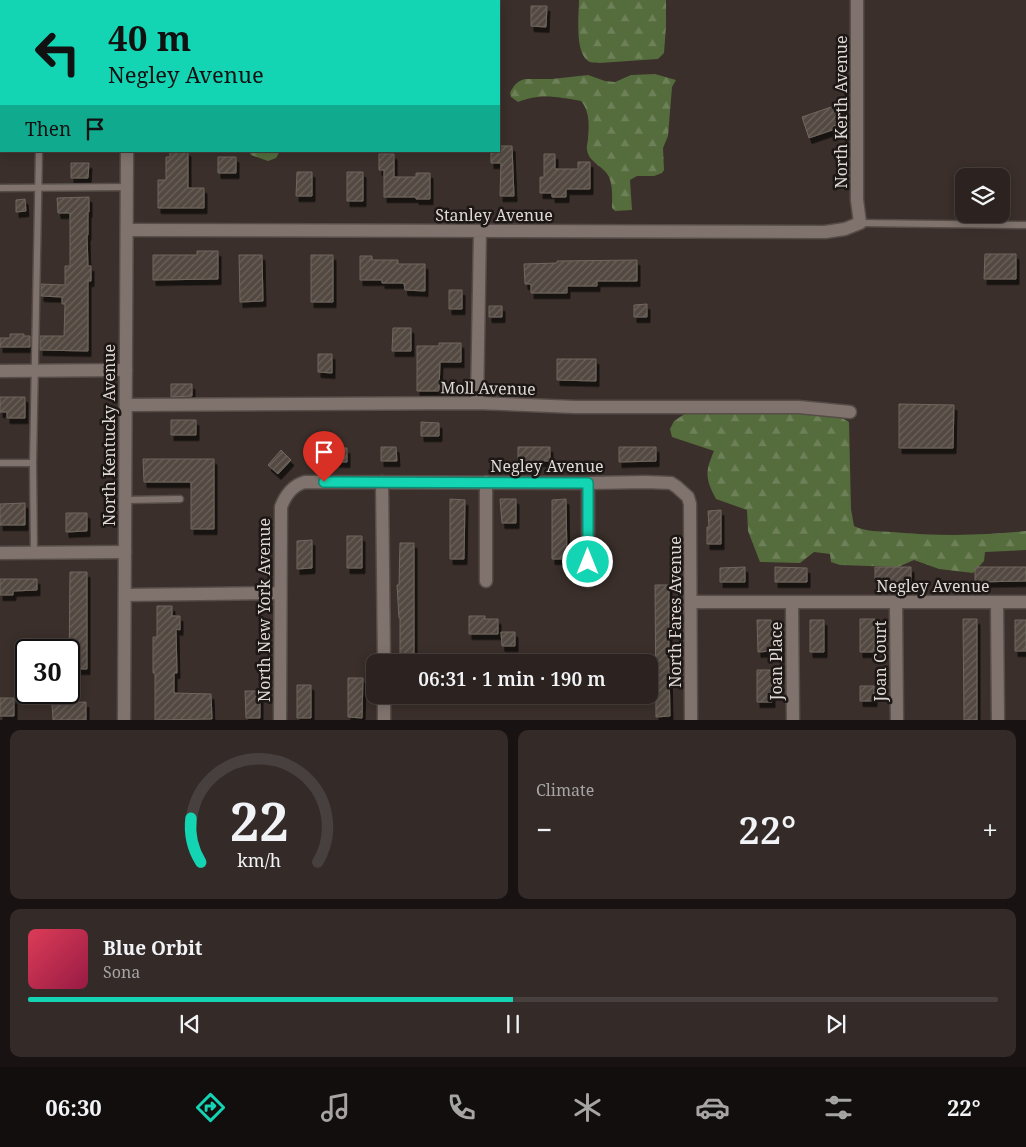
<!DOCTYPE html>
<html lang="en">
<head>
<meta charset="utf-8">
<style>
	:root { --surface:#2c2320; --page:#342b29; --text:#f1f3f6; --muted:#a6a4a5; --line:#48403e; --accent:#14d5b3 }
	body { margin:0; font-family:"Noto Serif",serif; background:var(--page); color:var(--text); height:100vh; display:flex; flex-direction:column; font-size:19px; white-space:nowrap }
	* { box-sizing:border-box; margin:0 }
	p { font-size:16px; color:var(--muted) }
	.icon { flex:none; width:28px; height:28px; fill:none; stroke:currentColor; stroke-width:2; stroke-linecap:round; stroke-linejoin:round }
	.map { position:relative; height:720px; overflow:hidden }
	.drawer { display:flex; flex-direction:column; gap:10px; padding:10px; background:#181312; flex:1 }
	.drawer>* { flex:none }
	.hud { position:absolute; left:0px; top:0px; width:500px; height:152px; box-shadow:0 2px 12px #0003,0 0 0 1px var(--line); background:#14d5b3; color:#111; overflow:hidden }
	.tools { position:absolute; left:955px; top:168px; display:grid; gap:10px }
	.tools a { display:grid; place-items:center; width:55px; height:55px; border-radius:10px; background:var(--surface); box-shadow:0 2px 12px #0003,0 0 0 1px var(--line); font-size:25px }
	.speed { position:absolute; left:15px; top:639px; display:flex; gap:10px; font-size:25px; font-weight:700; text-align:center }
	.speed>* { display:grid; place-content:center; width:65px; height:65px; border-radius:50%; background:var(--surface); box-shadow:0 2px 12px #0003,0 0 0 1px var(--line); line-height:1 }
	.speed .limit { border:2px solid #111; border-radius:8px; background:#fff; color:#111 }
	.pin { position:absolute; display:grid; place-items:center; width:42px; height:42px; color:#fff; margin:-51px -21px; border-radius:50% 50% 50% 0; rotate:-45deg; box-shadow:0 0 5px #0007 }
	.pin .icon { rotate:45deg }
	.me { position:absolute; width:55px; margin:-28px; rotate:0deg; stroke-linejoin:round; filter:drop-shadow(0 0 4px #0008) }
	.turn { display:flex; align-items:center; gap:18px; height:105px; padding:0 25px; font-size:22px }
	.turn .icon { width:65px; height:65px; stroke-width:2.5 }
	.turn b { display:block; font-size:35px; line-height:42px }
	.then { display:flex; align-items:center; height:48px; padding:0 25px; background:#0003; gap:10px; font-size:19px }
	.big { font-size:38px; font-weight:600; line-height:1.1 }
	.drawer .widget { flex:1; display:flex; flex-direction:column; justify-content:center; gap:8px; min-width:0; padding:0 18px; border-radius:10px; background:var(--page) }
	.drawer .dial { align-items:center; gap:0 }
	.dial svg { height:130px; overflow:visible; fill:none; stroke:var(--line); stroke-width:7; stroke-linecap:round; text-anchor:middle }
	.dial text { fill:var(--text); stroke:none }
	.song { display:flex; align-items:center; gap:15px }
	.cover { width:60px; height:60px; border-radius:8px; background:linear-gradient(135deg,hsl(350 70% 55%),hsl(340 70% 35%)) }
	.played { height:5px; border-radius:2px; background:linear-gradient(90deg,var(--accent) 50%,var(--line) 50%) }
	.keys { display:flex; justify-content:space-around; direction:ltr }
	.heat { display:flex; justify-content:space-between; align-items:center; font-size:28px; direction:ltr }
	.drawer .tiles { flex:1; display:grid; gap:10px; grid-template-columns:1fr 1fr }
	.widget:last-child { grid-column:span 2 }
	.trip { position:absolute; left:366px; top:654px; width:292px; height:50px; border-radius:10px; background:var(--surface); box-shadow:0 2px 12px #0003,0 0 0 1px var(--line); font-weight:600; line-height:50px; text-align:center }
	.dock { display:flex; height:80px; justify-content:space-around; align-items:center; background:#120e0d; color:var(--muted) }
	.dock .icon { width:35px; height:35px }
	.dock .current { color:var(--accent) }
	.dock b { font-size:22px; color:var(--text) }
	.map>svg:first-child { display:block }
	.forest { fill:url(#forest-firs) }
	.building { fill:url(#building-hatch); stroke:#71675e; filter:url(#shadow) }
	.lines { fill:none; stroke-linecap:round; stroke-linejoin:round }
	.lane-casing { stroke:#564d48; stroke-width:9 }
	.street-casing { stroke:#564d48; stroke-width:15 }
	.secondary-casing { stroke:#564d48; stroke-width:15 }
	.lane { stroke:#80736d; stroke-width:6 }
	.street { stroke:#80736d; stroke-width:12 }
	.secondary { stroke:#80736d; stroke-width:12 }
	.route-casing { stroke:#0d8a74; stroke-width:12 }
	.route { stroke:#14d5b3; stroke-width:9 }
	.labels { text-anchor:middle; stroke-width:5; stroke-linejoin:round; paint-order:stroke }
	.street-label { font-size:16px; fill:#dfd8d4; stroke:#1d1816 }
</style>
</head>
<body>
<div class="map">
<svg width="1026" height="720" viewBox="0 0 1026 720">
	<defs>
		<pattern id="forest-firs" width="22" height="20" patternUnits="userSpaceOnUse" patternTransform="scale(1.25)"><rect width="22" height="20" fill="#556c3d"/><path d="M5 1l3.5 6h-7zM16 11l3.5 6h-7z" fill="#6d8058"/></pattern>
		<pattern id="building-hatch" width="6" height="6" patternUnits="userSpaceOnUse" patternTransform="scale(1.25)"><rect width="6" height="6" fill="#534a42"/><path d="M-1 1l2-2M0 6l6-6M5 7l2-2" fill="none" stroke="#6b635c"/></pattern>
		<filter id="shadow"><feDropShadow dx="3" dy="5.5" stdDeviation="0" flood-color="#0009"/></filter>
	</defs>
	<rect width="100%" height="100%" fill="#3a2f2a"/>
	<path class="forest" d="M579,0H666V26L664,53L658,59L599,63C596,62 593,63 590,62C574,55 579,15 579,0Z
		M655,74L676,80L672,87L668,136L663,148L664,170L662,173L654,176H637L630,180L632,210L615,211L612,208C612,198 613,186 609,177C604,166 589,163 587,150C586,147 588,142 588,138C589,125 590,112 581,101C557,97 541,93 518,102L511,97L510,93C513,86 517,81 525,79H552L588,75L605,81L615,82L631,75Z
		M249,151H280L276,158L268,161L251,155Z
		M689,411H817L842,418L849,422L851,509L854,526C866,532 879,531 892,532C936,536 982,536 1026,531V550L985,552L984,561L973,573L939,569L914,560L898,567L840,565L831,562L830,554L814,552L800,563L760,562L748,531L747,510L716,499C705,478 705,472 714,451L672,437L670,429L674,421Z"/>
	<path class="building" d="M531,6H547L546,27L531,26Z
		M837,105L844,126L809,138L802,117Z
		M499,146H512L514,196H500L501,163H491V151H499Z
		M170,151H188V188H204V208H158V180H166V157H170Z
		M379,154H394V177H416V173H430V199H416V197H384V170H379Z
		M544,154H555V169H578V162H590V189H566V197H552V193H540V177H544Z
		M218,157H236V173H218Z
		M71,163H89L88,178H71Z
		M297,172H312V196H296Z
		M347,172H363V201H347Z
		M89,197V212H88V235H87L88,266H91V281H88V351L40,350V336H64L65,304H62V297L41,296V284L65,285V266H70V213H58L57,198Z
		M25,199L26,211L16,212V200Z
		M197,251H218V279L153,280V255H197Z
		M985,254H1016V279H984Z
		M239,255H262L263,301L240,302Z
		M311,255H333V302H311Z
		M360,256H372V260H398V264H425V291L405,290L404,283H382V280H360Z
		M637,260V281H597V286H567V293H531V284H525L524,264L557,263V261Z
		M449,290H462V309H449Z
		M647,304V317H634V305Z
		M489,306H502V317H489Z
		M393,328H411V351H392Z
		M10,334H24V336H30V347H0V338H10Z
		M439,343H461V362H440L439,391H417V346H439Z
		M318,354H332V373L318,372Z
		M557,359H596V381L557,380Z
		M171,384H192V396L171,397Z
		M0,397H25V418H7V412H0Z
		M899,404L954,405L953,448H899Z
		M171,420H196V435H171Z
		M421,422L439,423V436H421Z
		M381,447H396L397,461H381Z
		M518,447H550V461H518Z
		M619,447H656V461L619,462Z
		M310,448H347V462L310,461Z
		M281,450L291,460L278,474L268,465Z
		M143,459H214V529H191V482H144Z
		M450,499L465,500L464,559H450Z
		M500,499H516V523H502Z
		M566,499L567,559H552V500Z
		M25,503V525H0V504Z
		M721,510V544H707V527H709L708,511Z
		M66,513H87V531L66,532Z
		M347,536H362V568H347Z
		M312,540V568L297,569V541Z
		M400,543H414V662H400V618H399L397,585H399Z
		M745,567V582H720V568Z
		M775,567L807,568V582H775Z
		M875,567H911V582L875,581Z
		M975,567H1026V581L975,582Z
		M70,572H87V669H69Z
		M0,579H37V590L13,591V595H0Z
		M655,585H669V667L670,716L656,717Z
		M157,606H172V616H180V630L176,629L177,673H174V693L211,694L212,719L155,720V673H153V637H157Z
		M469,616H485V619H498V634H469Z
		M860,619H875L874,652H860Z
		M963,619H977V720H964Z
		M757,620H771L772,651L758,652Z
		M810,620H824V652H810Z
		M1015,620H1026V651H1015Z
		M501,632H515V646H502Z
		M757,670H772V702H757Z
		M348,678H363L362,718L348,717Z
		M297,685H311V718H297Z
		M860,686H874V701H860Z
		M245,691H260V718H246Z
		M0,698H14V716H0Z
		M86,702V720H53L52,703Z"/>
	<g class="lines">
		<defs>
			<path id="lane" d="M0,188L127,187
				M860,223L1026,225
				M0,463H33L34,553
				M33,463L39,151
				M125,500L180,499"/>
			<path id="street" d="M0,102H1
				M127,230L825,232L845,229L860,223L857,200V0
				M0,371L126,370
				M477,403L480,231
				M126,405L477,403L575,407H799L850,412
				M382,482L384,662
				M486,482V581
				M0,553L125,552
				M588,581V483
				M125,595L279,593
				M691,602H1026
				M792,602L793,720
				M896,602L897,720
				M997,603L998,720
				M384,695V720
				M280,720L281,507C285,496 293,485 305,482L588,483L646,482L671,483L677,487L688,497L690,504L691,720"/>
			<path id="secondary" d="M128,1V0
				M124,720L127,151"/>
		</defs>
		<use href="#lane" class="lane-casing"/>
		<use href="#street" class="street-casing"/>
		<use href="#secondary" class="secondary-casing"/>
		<use href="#lane" class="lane"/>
		<use href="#street" class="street"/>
		<use href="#secondary" class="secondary"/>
	</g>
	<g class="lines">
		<defs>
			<path id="route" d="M324,482L588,483V562"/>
		</defs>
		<use href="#route" class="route-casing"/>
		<use href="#route" class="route"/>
	</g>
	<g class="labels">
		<g class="street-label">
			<text transform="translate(841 112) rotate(-90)" y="6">North Kerth Avenue</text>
			<text x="494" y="221">Stanley Avenue</text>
			<text transform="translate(488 388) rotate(1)" y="6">Moll Avenue</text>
			<text transform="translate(109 435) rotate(-90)" y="6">North Kentucky Avenue</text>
			<text x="547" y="472">Negley Avenue</text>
			<text x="933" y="592">Negley Avenue</text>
			<text transform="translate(264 610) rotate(-90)" y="6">North New York Avenue</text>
			<text transform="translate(675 612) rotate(-90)" y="6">North Fares Avenue</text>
			<text transform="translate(776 661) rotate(-90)" y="6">Joan Place</text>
			<text transform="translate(880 661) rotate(-90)" y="6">Joan Court</text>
		</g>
	</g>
</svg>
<div class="tools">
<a><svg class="icon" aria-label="layers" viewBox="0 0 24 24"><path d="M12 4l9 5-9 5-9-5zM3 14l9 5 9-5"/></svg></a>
</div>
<div class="speed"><div class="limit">30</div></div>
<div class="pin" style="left:324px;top:482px;background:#d93025"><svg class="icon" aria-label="arrive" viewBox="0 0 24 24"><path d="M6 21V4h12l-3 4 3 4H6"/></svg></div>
<svg class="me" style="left:588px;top:562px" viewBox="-20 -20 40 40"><circle r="17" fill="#14d5b3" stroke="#fff" stroke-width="3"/><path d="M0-11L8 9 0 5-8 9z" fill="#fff"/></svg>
<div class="trip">06:31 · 1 min · 190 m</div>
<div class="hud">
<div class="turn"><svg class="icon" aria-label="left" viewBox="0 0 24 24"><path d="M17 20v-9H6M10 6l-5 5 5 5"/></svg><div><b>40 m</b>Negley Avenue</div></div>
<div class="then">Then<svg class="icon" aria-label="arrive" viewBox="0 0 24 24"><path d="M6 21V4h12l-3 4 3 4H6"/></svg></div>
</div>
</div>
<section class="drawer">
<div class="tiles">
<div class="widget dial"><svg viewBox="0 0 100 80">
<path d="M14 69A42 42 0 1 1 86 69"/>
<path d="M14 69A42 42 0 0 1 8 42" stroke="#14d5b3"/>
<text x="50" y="56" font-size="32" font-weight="700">22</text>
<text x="50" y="72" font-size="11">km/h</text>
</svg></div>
<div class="widget"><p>Climate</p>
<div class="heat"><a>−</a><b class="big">22°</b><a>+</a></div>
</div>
<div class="widget">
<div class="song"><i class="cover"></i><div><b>Blue Orbit</b><p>Sona</p></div></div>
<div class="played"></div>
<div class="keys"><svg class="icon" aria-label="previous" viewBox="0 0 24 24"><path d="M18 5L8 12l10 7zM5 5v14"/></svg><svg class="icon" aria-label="pause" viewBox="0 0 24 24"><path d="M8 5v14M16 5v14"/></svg><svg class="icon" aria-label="next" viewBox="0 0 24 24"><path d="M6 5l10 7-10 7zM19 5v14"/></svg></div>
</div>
</div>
</section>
<nav class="dock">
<b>06:30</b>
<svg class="icon current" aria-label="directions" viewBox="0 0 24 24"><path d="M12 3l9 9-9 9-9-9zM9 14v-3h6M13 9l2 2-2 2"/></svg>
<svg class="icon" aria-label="music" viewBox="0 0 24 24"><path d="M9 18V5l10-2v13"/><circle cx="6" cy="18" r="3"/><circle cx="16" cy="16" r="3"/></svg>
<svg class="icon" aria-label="phone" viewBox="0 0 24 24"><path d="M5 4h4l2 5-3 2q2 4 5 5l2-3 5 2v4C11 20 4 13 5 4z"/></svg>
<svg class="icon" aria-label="climate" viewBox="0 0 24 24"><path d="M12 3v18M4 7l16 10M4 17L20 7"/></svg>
<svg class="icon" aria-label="car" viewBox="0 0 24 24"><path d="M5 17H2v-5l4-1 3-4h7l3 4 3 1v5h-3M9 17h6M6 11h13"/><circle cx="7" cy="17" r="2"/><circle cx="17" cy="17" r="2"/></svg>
<svg class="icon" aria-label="filters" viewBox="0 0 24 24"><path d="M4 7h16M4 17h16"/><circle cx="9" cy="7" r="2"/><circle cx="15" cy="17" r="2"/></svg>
<b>22°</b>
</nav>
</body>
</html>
